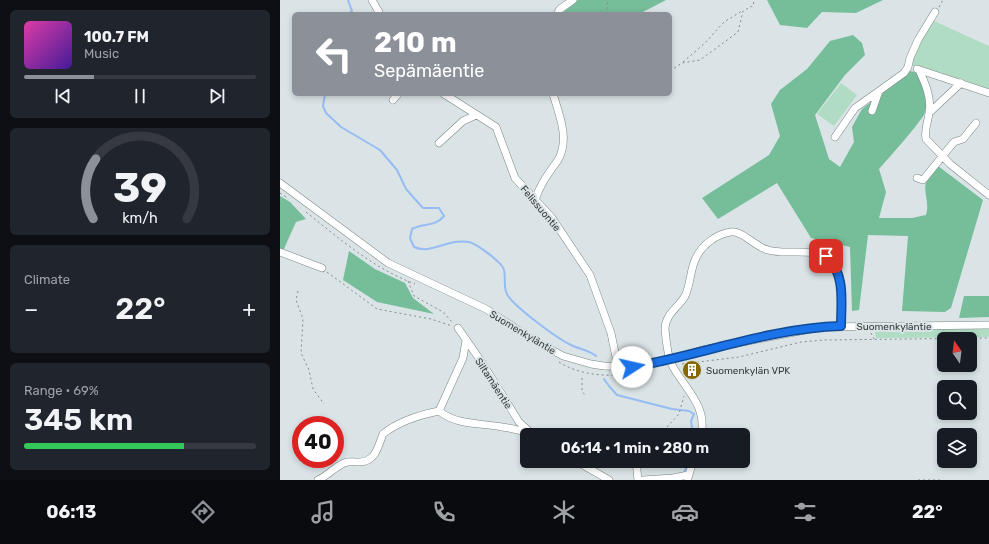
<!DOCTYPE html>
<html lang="en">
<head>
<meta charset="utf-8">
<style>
	:root { --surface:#171b24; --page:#20242c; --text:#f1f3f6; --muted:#9ea1a6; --line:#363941; --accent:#8c9099 }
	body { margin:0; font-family:Rubik,sans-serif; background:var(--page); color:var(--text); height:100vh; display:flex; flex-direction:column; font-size:15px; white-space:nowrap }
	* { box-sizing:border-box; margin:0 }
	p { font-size:13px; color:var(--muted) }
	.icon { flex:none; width:22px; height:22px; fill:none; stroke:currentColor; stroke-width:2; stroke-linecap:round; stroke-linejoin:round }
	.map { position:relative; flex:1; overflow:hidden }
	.sheet { display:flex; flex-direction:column; gap:10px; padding:10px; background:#0d0f14; width:280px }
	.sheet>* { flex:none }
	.hud { position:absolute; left:12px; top:12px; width:380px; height:84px; border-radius:6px; box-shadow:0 2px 6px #0003; background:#8c9099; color:#fff; overflow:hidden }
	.needle { width:26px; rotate:346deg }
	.fabs { position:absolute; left:657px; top:332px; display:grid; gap:8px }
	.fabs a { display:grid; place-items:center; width:40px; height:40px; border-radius:6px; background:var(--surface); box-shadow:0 2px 6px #0003; font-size:20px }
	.speed { position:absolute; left:12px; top:416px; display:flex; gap:8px; font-size:20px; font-weight:700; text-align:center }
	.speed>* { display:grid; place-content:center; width:52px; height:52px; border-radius:50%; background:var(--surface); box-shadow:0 2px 6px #0003; line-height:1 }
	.speed .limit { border:6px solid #d22; background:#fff; color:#111 }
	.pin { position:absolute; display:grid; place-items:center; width:34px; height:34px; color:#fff; margin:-17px; border-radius:8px; box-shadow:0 2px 6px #0006 }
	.me { position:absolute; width:44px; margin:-22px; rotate:80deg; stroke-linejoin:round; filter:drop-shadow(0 0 3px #0008) }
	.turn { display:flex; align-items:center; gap:14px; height:84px; padding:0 16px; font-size:18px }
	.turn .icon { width:52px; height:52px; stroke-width:2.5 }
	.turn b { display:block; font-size:28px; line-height:34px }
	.big { font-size:30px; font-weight:600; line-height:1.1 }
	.sheet .card { flex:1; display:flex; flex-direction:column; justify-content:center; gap:6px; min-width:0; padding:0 14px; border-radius:6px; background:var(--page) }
	.sheet .dial { align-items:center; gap:0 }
	.dial svg { height:104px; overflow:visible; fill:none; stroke:var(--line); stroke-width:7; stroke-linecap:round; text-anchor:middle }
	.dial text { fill:var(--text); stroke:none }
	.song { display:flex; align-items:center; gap:12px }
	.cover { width:48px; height:48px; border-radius:6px; background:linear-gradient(135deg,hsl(320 70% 55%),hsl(260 70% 35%)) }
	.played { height:4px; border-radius:2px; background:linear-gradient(90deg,var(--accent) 30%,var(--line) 30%) }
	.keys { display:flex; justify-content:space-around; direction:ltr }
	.heat { display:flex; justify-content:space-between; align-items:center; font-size:22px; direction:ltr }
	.charge { height:6px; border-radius:3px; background:linear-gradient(90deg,#34c759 69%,var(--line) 0) }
	.trip { position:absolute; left:240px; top:428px; width:230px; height:40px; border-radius:6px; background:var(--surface); box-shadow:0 2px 6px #0003; font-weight:600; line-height:40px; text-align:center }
	.menu { display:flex; height:64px; justify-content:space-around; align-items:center; background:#090b0e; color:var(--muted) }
	.menu .icon { width:28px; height:28px }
	.menu .on { color:var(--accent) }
	.menu b { font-size:18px; color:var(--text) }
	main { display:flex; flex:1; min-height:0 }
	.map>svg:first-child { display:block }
	.green { fill:#b0dcc4 }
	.forest { fill:#76bd99 }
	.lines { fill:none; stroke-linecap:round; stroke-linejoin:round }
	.stream { stroke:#97bcf4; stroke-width:2 }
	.minor-casing { stroke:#7b8486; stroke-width:8 }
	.path { stroke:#858b8c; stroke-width:1; stroke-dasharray:2 3; stroke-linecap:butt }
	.minor { stroke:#fff; stroke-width:7 }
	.route-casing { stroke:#114b97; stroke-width:10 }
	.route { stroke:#1a73e8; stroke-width:7 }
	.labels { text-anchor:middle; stroke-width:4; stroke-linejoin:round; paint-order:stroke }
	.street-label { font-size:10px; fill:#383c3c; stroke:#dae4e6 }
	.poi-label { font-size:10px; fill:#383c3c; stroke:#dae4e6; text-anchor:start }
</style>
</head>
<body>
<main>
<section class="sheet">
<div class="card">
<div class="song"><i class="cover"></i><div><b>100.7 FM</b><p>Music</p></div></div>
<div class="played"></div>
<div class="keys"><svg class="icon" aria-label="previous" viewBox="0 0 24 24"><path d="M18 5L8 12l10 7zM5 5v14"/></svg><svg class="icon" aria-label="pause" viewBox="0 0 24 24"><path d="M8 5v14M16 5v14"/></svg><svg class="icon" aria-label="next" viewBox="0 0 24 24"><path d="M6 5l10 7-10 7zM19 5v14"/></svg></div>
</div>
<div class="card dial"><svg viewBox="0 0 100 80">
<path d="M14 69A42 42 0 1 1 86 69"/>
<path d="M14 69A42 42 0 0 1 16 23" stroke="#8c9099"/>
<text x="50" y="56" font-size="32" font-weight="700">39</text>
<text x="50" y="72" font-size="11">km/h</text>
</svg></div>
<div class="card"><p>Climate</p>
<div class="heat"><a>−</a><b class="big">22°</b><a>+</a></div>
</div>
<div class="card"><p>Range · 69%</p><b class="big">345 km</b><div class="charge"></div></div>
</section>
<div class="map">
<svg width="709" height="480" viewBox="0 0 709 480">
	<rect width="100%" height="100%" fill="#dae4e6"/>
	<path class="green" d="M654,21L709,46V90L647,69L634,67L632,64C632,50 646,33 654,21Z
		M561,83L577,95L554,126L537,114Z
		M594,329H709V337L596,338Z"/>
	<path class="forest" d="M298,0H386L359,14H281Z
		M487,0H603L576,13L542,12L527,28L500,25Z
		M573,35L582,43L585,55L565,75L535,115L549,159L560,167L574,142L572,127L582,109L628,74L630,71L637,73C642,84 649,100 645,112C643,120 607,160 599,169L606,192L599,218H632L646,215C650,203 643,193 646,182C648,177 654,171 658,166L703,200L671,308L665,312L622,311L628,236L588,235L579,310L572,311L570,247L531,238L497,183L438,219L422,198L489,155L500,136L491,104L500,90L527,69L550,41Z
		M0,196L10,202L26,219L16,222L3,251L0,250Z
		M69,251L95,269L125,283L133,298L154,314L97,302L63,280Z
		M684,296H709V317L679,318Z"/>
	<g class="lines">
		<path class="stream" d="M68,0L72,11L68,14
			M45,94L43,106L46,113L61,127L100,150L117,170L126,189L143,208H159L164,216C155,227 144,223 132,229L130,238L134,247C151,255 168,238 189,242C197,244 223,263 224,270C226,278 223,287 227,294C233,306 278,339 291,345C299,349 309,350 316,356
			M324,379L329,386L337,395L392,409L409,411L414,414L411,421L413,435
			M404,473L409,461"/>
		<defs>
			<path id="minor" d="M92,0L100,14
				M277,14L280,9L293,0
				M637,69L709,93
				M639,70C645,83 652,98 649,113C648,122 644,130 646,139L670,164L709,195
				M164,94L216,127L235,178L272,218L310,275L331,333L338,367
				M113,100L118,94
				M592,111L599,91L624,73L628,67L630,58L638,40L655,12
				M650,112L681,83
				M555,137L575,108L599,91
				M159,143L183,121L196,115
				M637,178L643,180L674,142L683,139L696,123
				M0,183L108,263L206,309L255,341L283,356L311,364L324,366L352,367L390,360L422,350L541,327L709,325
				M255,200C260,184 269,173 278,160C290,139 279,114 273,94
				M0,252L42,268
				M178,328L203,364L239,422L251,433
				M159,411L183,358L186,340
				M421,435C428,406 404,388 392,365C387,355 386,339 385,329C385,314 399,307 405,296C411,284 410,269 416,258C422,245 436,234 451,232C462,230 475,247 488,250C507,256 536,245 552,262C566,277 561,307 561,326
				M296,461L329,480
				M356,461L358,480
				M408,478L413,461
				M38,480C47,476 55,467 64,463C69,461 74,462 79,462C96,462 98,446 103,434C119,421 139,415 159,411C176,425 200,423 222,427C232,428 242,431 252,434
				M363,480L393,478L408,475"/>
		</defs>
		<use href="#minor" class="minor-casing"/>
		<path class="path" d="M659,7L663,0
			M326,14L328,0
			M403,62L425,43L444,22L462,11
			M390,71L402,63L420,60L458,32L463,11L474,5L473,0
			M0,193L6,197
			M26,212C61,240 93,268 135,284
			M47,272L97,309L151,319L172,326
			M128,281L134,296L163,312L173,323
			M18,291L16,300L23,319L21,353L29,370L33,389L44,404
			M591,333L594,339
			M279,362C299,375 326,377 350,374
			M402,364L459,357L521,342L544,340L709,338
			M302,378V391L305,395
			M387,427L399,414L404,396
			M638,480H662"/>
		<use href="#minor" class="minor"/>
	</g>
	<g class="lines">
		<defs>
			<path id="route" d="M352,367C421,355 490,328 561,326C561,302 566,274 546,256"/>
		</defs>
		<use href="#route" class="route-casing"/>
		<use href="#route" class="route"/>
	</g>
	<defs>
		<symbol id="building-disc" viewBox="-11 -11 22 22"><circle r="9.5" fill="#866702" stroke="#dae4e6"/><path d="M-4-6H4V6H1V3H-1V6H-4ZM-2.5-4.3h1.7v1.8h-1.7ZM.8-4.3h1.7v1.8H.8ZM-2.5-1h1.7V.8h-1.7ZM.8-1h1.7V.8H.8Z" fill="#fff"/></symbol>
	</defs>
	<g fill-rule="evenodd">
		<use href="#building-disc" x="401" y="359" width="22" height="22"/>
	</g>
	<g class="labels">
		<g class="street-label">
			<text transform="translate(261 208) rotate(50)" y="4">Felissuontie</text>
			<text x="614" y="330">Suomenkyläntie</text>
			<text transform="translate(243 332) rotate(31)" y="4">Suomenkyläntie</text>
			<text transform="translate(214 383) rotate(57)" y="4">Siltamäentie</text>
		</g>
		<g class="poi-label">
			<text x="426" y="374">Suomenkylän VPK</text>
		</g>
	</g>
</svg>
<div class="fabs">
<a><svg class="needle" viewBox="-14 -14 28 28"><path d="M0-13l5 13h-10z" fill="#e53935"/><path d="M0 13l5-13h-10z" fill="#9ea1a6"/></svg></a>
<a><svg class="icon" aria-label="search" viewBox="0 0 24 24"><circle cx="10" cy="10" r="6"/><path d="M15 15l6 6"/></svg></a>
<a><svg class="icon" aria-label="layers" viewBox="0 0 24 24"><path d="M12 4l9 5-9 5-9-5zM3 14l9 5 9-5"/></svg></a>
</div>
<div class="speed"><div class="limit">40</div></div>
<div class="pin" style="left:546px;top:256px;background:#d93025"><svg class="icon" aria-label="arrive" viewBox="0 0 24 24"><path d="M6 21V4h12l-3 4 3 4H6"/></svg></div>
<svg class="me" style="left:352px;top:367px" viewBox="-20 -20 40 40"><circle r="19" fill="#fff"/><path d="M0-13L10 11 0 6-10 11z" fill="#1a73e8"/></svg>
<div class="trip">06:14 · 1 min · 280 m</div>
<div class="hud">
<div class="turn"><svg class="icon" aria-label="left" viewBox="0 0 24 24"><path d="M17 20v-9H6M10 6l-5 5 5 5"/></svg><div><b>210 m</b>Sepämäentie</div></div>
</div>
</div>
</main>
<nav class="menu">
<b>06:13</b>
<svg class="icon on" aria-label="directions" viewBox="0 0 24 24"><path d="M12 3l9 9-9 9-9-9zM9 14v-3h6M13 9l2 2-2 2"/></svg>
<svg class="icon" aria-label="music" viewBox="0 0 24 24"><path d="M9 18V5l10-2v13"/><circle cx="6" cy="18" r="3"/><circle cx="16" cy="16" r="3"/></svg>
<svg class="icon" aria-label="phone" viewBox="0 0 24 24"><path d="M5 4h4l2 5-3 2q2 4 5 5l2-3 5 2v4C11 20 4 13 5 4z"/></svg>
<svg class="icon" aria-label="climate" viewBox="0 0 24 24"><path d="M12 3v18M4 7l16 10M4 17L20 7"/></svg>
<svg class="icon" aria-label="car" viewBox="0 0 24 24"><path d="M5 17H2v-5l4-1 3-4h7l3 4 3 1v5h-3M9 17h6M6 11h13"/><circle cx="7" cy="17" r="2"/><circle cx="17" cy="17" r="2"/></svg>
<svg class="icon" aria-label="filters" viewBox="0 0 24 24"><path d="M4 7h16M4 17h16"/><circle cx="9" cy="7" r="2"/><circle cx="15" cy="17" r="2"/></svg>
<b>22°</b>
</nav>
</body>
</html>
